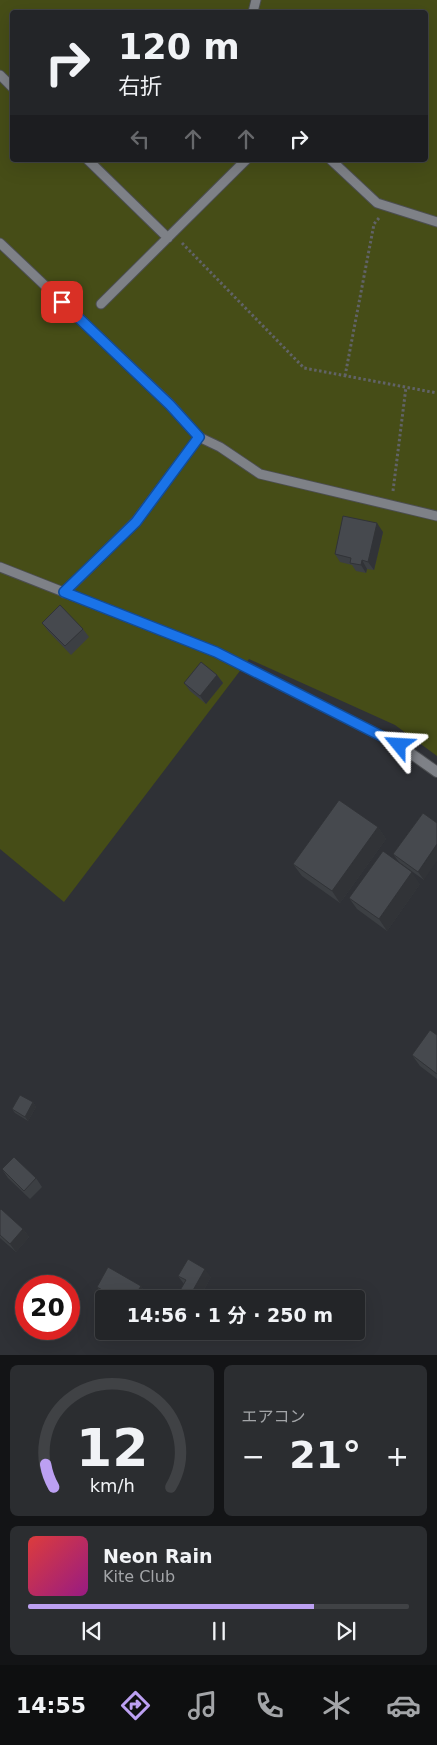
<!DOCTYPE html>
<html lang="ja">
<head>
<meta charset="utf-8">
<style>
	:root { --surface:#232528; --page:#2b2d30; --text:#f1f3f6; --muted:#a3a5a8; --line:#404245; --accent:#bca0f2 }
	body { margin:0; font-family:"DejaVu Sans","Noto Sans JP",sans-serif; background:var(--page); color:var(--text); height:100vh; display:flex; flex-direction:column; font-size:19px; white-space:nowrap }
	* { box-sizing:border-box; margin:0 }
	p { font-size:16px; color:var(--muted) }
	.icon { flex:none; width:28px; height:28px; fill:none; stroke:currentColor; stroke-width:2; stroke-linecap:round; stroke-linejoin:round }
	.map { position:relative; height:1355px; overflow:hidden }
	.drawer { display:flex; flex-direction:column; gap:10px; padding:10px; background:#131416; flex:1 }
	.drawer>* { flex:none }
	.banner { position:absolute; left:10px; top:10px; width:418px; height:152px; border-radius:5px; box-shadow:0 5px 20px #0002,0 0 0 1px var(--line); background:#232528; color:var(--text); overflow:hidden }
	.speed { position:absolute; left:15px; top:1275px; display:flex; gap:10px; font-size:25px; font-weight:700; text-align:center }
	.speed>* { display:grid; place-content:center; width:65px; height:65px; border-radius:50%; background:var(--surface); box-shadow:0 5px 20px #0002,0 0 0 1px var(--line); line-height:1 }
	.speed .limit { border:8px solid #d22; background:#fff; color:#111 }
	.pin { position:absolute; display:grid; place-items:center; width:42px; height:42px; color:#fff; margin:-21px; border-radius:10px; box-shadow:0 2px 8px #0006 }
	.me { position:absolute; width:55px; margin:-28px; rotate:297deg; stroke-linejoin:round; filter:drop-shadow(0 0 4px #0008) }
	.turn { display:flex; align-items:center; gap:18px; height:105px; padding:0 25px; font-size:22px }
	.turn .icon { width:65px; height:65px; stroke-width:2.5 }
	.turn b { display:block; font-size:35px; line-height:42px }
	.lanes { display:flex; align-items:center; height:48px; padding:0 25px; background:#0003; justify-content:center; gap:25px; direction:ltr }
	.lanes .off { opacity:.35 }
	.big { font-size:38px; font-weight:700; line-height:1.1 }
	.drawer .card { flex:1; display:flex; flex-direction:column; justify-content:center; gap:8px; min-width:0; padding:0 18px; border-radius:8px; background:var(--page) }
	.drawer .dial { align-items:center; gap:0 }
	.dial svg { height:130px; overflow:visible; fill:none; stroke:var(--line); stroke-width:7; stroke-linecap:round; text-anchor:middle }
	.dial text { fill:var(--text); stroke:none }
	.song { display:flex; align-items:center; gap:15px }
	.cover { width:60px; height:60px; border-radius:8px; background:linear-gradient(135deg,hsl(0 70% 55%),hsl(310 70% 35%)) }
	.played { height:5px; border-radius:2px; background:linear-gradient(90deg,var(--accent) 75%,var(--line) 75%) }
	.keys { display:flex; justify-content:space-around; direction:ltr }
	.heat { display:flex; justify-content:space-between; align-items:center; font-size:28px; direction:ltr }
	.drawer .tiles { flex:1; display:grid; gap:10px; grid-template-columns:1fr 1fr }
	.card:last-child { grid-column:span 2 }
	.trip { position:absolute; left:95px; top:1290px; width:270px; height:50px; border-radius:5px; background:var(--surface); box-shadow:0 5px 20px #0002,0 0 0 1px var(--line); font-weight:700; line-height:50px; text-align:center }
	.dock { display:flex; height:80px; justify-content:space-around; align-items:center; background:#0e0f10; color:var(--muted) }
	.dock .icon { width:35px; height:35px }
	.dock .on { color:var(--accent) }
	.dock b { font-size:22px; color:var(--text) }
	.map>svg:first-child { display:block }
	.green { fill:#464d17; fill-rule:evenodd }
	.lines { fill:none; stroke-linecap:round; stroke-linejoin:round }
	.service-casing { stroke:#4c4e51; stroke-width:11 }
	.minor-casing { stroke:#4c4e51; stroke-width:12 }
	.path { stroke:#616367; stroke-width:3; stroke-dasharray:2.5 2.5; stroke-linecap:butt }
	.service { stroke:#7e8187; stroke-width:9 }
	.minor { stroke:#7e8187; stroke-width:10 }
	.wall { fill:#3c3f43 }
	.shaded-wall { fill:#313337 }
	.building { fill:#46494e; stroke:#313337 }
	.route-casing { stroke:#114b97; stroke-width:12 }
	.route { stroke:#1a73e8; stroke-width:9 }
</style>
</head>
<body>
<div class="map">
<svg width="437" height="1355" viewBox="0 0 437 1355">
	<rect width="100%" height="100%" fill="#2f3136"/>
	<path class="green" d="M0,0H437V756L395,725L249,659L64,902L0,849ZM12,12H425V160H12Z"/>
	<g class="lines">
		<defs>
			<path id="service" d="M253,12L256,0
				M0,75L12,87
				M88,160L168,238
				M331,160L377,203L437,222
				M0,243L171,405L199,437L220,447L260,474L437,516
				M101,304L246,160
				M0,567L216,652L399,745
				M64,593L136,521L199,437"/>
			<path id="minor" d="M399,745L437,772"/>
		</defs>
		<use href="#service" class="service-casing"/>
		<use href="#minor" class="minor-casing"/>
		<path class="path" d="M182,243L304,368L437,393
			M345,376L374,224L379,218
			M393,491L406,387"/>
		<use href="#service" class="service"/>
		<use href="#minor" class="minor"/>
	</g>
	<path class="wall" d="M383,532L374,570L367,569L366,573L356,571L352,565L340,562L335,554Z
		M42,623L83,629L89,637L71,655L48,631Z
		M217,675L223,683L206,704L190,691L184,683Z
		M423,813L424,880L399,862L393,854Z
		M378,827L386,839L340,903L302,876L293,864Z
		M420,884L387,931L357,909L349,898Z
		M437,1035V1079L420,1066L412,1055Z
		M33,1102L36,1107L28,1121L15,1113L12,1109Z
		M2,1169L36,1178L42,1187L30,1199L8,1178Z
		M0,1210L23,1229L29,1237L16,1252L0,1238Z
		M178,1276L211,1277L199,1299H181L178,1294L184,1284Z
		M141,1286L146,1294L144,1299H110L103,1295L97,1287Z"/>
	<path class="shaded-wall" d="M377,523L383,532L374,570L368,562Z
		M362,560L367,569L366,573L361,565Z
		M217,675L223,683L206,704L200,696Z
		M378,827L386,839L340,903L332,891Z
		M437,844V861L424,880L418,872Z
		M412,872L420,884L387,931L379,919Z
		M33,1102L36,1107L28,1121L25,1117Z
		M23,1229L29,1237L16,1252L10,1244Z
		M205,1269L211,1277L199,1299H188Z
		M141,1286L146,1294L144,1299H137L135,1295Z"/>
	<path class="building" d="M343,516L377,523L368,562L362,560L361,565L350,563L351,558L335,554Z
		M60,605L83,629L65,646L42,623Z
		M201,662L217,675L200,696L184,683Z
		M339,800L378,827L332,891L293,864Z
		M423,813L437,823V844L418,872L393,854Z
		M383,851L412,872L379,919L349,898Z
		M430,1030L437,1035V1074L412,1055Z
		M20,1095L33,1102L25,1117L12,1109Z
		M14,1157L36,1178L24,1191L2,1169Z
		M1,1209L23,1229L10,1244L0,1235V1210Z
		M188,1259L205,1269L188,1299H185L178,1294L186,1280L178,1276Z
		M108,1267L141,1286L135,1295L138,1297L137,1299H118L97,1287Z
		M151,1293L160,1299H147Z"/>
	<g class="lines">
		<defs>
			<path id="route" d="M62,302L170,405L199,437L136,522L64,592L216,652L399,745"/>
		</defs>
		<use href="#route" class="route-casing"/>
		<use href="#route" class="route"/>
	</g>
</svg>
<div class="speed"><div class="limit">20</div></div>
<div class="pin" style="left:62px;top:302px;background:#d93025"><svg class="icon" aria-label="arrive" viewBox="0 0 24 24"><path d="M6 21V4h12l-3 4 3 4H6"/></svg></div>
<svg class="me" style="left:399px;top:745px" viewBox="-20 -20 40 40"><path d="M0-17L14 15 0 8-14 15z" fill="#1a73e8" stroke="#fff" stroke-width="4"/></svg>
<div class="trip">14:56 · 1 分 · 250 m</div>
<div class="banner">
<div class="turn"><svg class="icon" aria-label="right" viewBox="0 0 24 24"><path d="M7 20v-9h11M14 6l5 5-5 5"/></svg><div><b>120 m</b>右折</div></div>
<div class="lanes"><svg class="icon off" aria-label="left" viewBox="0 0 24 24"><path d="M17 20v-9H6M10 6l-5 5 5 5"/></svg><svg class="icon off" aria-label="ahead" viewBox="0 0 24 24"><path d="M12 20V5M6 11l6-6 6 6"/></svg><svg class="icon off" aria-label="ahead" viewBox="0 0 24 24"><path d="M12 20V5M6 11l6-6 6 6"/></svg><svg class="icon" aria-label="right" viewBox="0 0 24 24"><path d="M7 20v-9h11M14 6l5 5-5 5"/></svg></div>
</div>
</div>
<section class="drawer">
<div class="tiles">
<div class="card dial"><svg viewBox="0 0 100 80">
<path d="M14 69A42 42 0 1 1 86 69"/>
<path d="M14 69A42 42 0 0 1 9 55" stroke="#bca0f2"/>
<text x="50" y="56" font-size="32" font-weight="700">12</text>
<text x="50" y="72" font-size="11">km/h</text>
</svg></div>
<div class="card"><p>エアコン</p>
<div class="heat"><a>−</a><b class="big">21°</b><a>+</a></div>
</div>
<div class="card">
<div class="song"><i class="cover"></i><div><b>Neon Rain</b><p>Kite Club</p></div></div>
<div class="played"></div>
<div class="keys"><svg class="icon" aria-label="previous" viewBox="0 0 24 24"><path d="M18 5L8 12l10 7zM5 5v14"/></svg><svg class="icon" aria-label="pause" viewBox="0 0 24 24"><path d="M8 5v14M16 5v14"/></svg><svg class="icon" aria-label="next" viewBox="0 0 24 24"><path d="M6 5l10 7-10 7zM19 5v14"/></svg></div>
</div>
</div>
</section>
<nav class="dock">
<b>14:55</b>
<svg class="icon on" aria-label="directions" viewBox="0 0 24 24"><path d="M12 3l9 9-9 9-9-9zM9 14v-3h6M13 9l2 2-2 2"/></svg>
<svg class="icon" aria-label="music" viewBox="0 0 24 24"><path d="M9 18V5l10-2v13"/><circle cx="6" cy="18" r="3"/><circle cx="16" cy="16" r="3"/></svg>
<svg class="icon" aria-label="phone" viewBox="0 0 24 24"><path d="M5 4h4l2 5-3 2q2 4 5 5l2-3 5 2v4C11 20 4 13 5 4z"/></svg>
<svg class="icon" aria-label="climate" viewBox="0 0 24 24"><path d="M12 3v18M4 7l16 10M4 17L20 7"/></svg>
<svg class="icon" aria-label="car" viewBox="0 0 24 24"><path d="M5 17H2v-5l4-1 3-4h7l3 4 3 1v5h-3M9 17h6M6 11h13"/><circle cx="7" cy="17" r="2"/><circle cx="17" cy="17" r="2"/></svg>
</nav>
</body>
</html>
